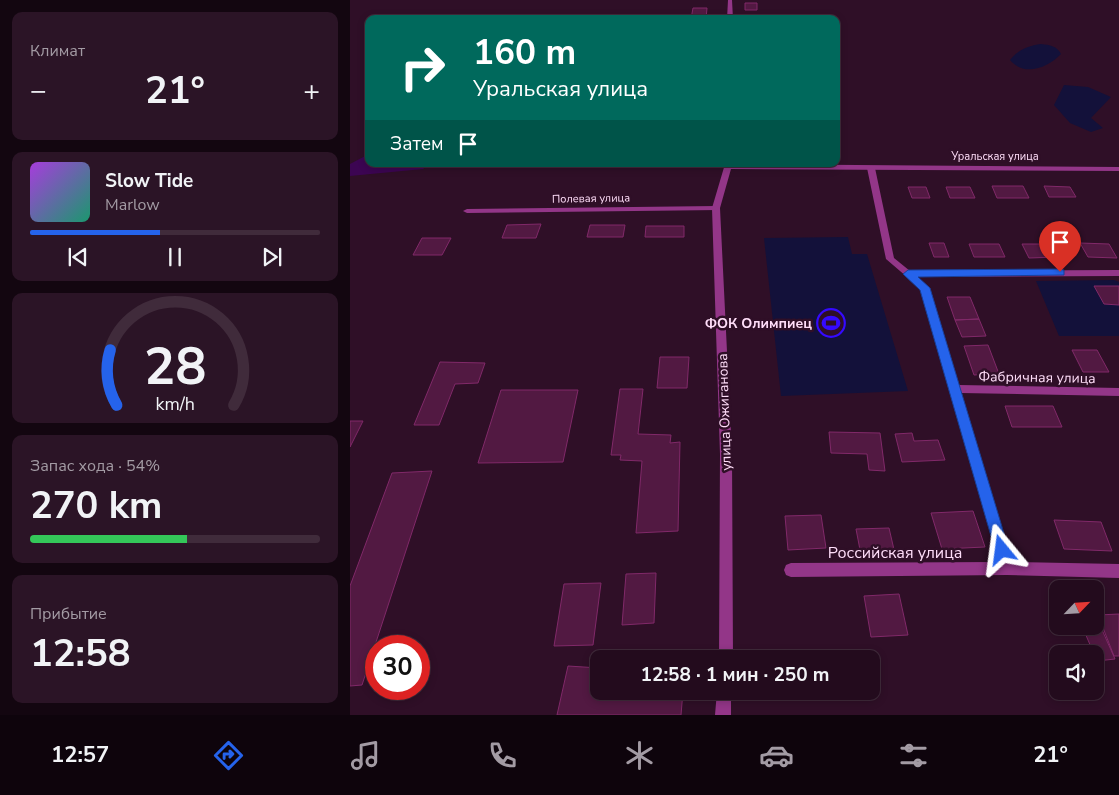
<!DOCTYPE html>
<html lang="ru">
<head>
<meta charset="utf-8">
<style>
	:root { --surface:#230b1d; --page:#2b1426; --text:#f1f3f6; --muted:#a39ba4; --line:#402b3b; --accent:#2563eb }
	body { margin:0; font-family:"Nunito Sans",sans-serif; background:var(--page); color:var(--text); height:100vh; display:flex; flex-direction:column; font-size:19px; white-space:nowrap }
	* { box-sizing:border-box; margin:0 }
	p { font-size:16px; color:var(--muted) }
	.icon { flex:none; width:28px; height:28px; fill:none; stroke:currentColor; stroke-width:2; stroke-linecap:round; stroke-linejoin:round }
	.map { position:relative; flex:1; overflow:hidden }
	.drawer { display:flex; flex-direction:column; gap:12px; padding:12px; background:#130610; width:350px }
	.drawer>* { flex:none }
	.hud { position:absolute; left:15px; top:15px; width:475px; height:152px; border-radius:10px; box-shadow:0 2px 8px #0003,0 0 0 1px var(--line); background:#00695c; color:#fff; overflow:hidden }
	.needle { width:32px; rotate:65deg }
	.tools { position:absolute; left:699px; top:580px; display:grid; gap:10px }
	.tools a { display:grid; place-items:center; width:55px; height:55px; border-radius:10px; background:var(--surface); box-shadow:0 2px 8px #0003,0 0 0 1px var(--line); font-size:25px }
	.speed { position:absolute; left:15px; top:635px; display:flex; gap:10px; font-size:25px; font-weight:700; text-align:center }
	.speed>* { display:grid; place-content:center; width:65px; height:65px; border-radius:50%; background:var(--surface); box-shadow:0 2px 8px #0003,0 0 0 1px var(--line); line-height:1 }
	.speed .limit { border:8px solid #d22; background:#fff; color:#111 }
	.pin { position:absolute; display:grid; place-items:center; width:42px; height:42px; color:#fff; margin:-51px -21px; border-radius:50% 50% 50% 0; rotate:-45deg; box-shadow:0 0 5px #0007 }
	.pin .icon { rotate:45deg }
	.me { position:absolute; width:55px; margin:-28px; rotate:344deg; stroke-linejoin:round; filter:drop-shadow(0 0 4px #0008) }
	.turn { display:flex; align-items:center; gap:18px; height:105px; padding:0 25px; font-size:22px }
	.turn .icon { width:65px; height:65px; stroke-width:2.5 }
	.turn b { display:block; font-size:35px; line-height:42px }
	.then { display:flex; align-items:center; height:48px; padding:0 25px; background:#0003; gap:10px; font-size:19px }
	.big { font-size:38px; font-weight:700; line-height:1.1 }
	.drawer .card { flex:1; display:flex; flex-direction:column; justify-content:center; gap:8px; min-width:0; padding:0 18px; border-radius:10px; background:var(--page) }
	.drawer .dial { align-items:center; gap:0 }
	.dial svg { height:130px; overflow:visible; fill:none; stroke:var(--line); stroke-width:7; stroke-linecap:round; text-anchor:middle }
	.dial text { fill:var(--text); stroke:none }
	.song { display:flex; align-items:center; gap:15px }
	.cover { width:60px; height:60px; border-radius:8px; background:linear-gradient(135deg,hsl(280 70% 55%),hsl(160 70% 35%)) }
	.played { height:5px; border-radius:2px; background:linear-gradient(90deg,var(--accent) 45%,var(--line) 45%) }
	.keys { display:flex; justify-content:space-around; direction:ltr }
	.heat { display:flex; justify-content:space-between; align-items:center; font-size:28px; direction:ltr }
	.charge { height:8px; border-radius:4px; background:linear-gradient(90deg,#34c759 54%,var(--line) 0) }
	.trip { position:absolute; left:240px; top:650px; width:290px; height:50px; border-radius:10px; background:var(--surface); box-shadow:0 2px 8px #0003,0 0 0 1px var(--line); font-weight:700; line-height:50px; text-align:center }
	.tab-bar { display:flex; height:80px; justify-content:space-around; align-items:center; background:#0e040c; color:var(--muted) }
	.tab-bar .icon { width:35px; height:35px }
	.tab-bar .on { color:var(--accent) }
	.tab-bar b { font-size:22px; color:var(--text) }
	main { display:flex; flex:1; min-height:0 }
	.map>svg:first-child { display:block }
	.green { fill:#13113a }
	.water { fill:#3c0552 }
	.building { fill:#521942; stroke:#812969 }
	.lines { fill:none; stroke-linecap:round; stroke-linejoin:round }
	.minor { fill:#933688; fill-rule:evenodd }
	.tertiary { fill:#933688; fill-rule:evenodd }
	.route { fill:#2563eb; stroke:#184099 }
	.labels { text-anchor:middle; stroke-width:5; stroke-linejoin:round; paint-order:stroke }
	.far-street-label { font-size:11px; fill:#ffdef9; stroke:#2f0f27 }
	.poi-label { font-size:14px; font-weight:bold; fill:#ffdef9; stroke:#2f0f27; text-anchor:end }
	.street-label { font-size:14px; fill:#ffdef9; stroke:#2f0f27 }
	.near-street-label { font-size:16px; fill:#ffdef9; stroke:#2f0f27 }
</style>
</head>
<body>
<main>
<section class="drawer">
<div class="card"><p>Климат</p>
<div class="heat"><a>−</a><b class="big">21°</b><a>+</a></div>
</div>
<div class="card">
<div class="song"><i class="cover"></i><div><b>Slow Tide</b><p>Marlow</p></div></div>
<div class="played"></div>
<div class="keys"><svg class="icon" aria-label="previous" viewBox="0 0 24 24"><path d="M18 5L8 12l10 7zM5 5v14"/></svg><svg class="icon" aria-label="pause" viewBox="0 0 24 24"><path d="M8 5v14M16 5v14"/></svg><svg class="icon" aria-label="next" viewBox="0 0 24 24"><path d="M6 5l10 7-10 7zM19 5v14"/></svg></div>
</div>
<div class="card dial"><svg viewBox="0 0 100 80">
<path d="M14 69A42 42 0 1 1 86 69"/>
<path d="M14 69A42 42 0 0 1 10 35" stroke="#2563eb"/>
<text x="50" y="56" font-size="32" font-weight="700">28</text>
<text x="50" y="72" font-size="11">km/h</text>
</svg></div>
<div class="card"><p>Запас хода · 54%</p><b class="big">270 km</b><div class="charge"></div></div>
<div class="card"><p>Прибытие</p><b class="big">12:58</b></div>
</section>
<div class="map">
<svg width="769" height="715" viewBox="0 0 769 715">
	<rect width="100%" height="100%" fill="#2f0f27"/>
	<path class="green" d="M691,44C700,45 707,46 711,54C698,68 674,77 660,60C669,49 678,46 691,44Z
		M714,85L738,87L761,97L741,118L753,128L741,132L720,123L704,105Z
		M498,237L502,254H517L558,391L431,396L414,238Z
		M764,280L769,282V336H709L686,281Z"/>
	<path class="water" d="M19,154V164H79L73,169L0,176V164Z"/>
	<path class="building" d="M395,3H407V10H395Z
		M343,8H357L356,19H341Z
		M642,186H673L679,198H647Z
		M694,186L720,187L726,197H699Z
		M558,187H576L580,198H562Z
		M596,187H620L625,198H600Z
		M191,224L186,238H152L157,225Z
		M240,225H275L273,237H237Z
		M296,226H334V237H295Z
		M72,238H101L92,255H63Z
		M579,243H594L599,257H584Z
		M730,243L759,244L767,258L738,257Z
		M619,244H649L655,257H624Z
		M672,244H702L709,257L679,258Z
		M744,286H769V305L754,304Z
		M597,297H620L629,319L605,320Z
		M629,319L636,336L612,337L605,320Z
		M638,345L649,374L624,375L614,346Z
		M722,350H747L759,372H733Z
		M310,357H339L337,388H307Z
		M90,362L135,363L128,383L105,384L89,425H64Z
		M270,389H293L288,434L321,435L320,443L330,442L328,531L286,533L292,461L270,460L271,455H261Z
		M151,390H228L213,462L128,463Z
		M655,406H703L712,427H662Z
		M0,421H13L0,447Z
		M479,432L530,433L535,471L519,470L517,454L481,453Z
		M562,433L564,441L588,440L595,460L552,462L545,434Z
		M82,471L12,685L0,686V586L42,473Z
		M623,511L635,547L592,549L581,513Z
		M471,515L476,548L438,550L435,516Z
		M704,520L751,522L762,551L714,549Z
		M539,528L545,554L511,555L506,529Z
		M306,573L304,623L272,625L276,574Z
		M251,583L243,645L204,646L214,584Z
		M549,594L558,635L521,637L514,596Z
		M745,614L765,659L747,661L732,626H745Z
		M769,614V656H764L748,615Z
		M218,666L249,668V691H333L331,715H207Z"/>
	<g class="lines">
		<path class="minor" d="M518,166L525,168L544,258L560,271L769,270V276L567,277L580,288L609,385L769,388V396L611,393L662,562L769,564V578L657,575L441,577L436,575L434,570L436,565L441,563L649,562L571,289L536,259L517,168Z
			M366,206H369V210L117,213L113,211L117,209Z"/>
		<path class="tertiary" d="M378,0H382L383,19H377Z
			M375,164L769,167V171L381,169L370,208L382,454L383,659H369L370,454L362,208Z
			M367,691H381V715H365Z"/>
	</g>
	<path class="route" d="M710,269L714,270V275L568,277L580,288L659,550L657,555L652,557L647,555L645,550L570,290L553,274L558,270Z"/>
	<defs>
		<symbol id="stadium-ring" viewBox="-11 -11 22 22"><circle r="9.5" fill="#2f0f27" stroke="#350aff" stroke-width="1.5"/><path d="M0-5a6.5 5 0 1 0 0 10a6.5 5 0 1 0 0-10ZM-3.5-1.8h7v3.6h-7Z" fill="#350aff"/></symbol>
	</defs>
	<g fill-rule="evenodd">
		<use href="#stadium-ring" x="465" y="307" width="32" height="32"/>
	</g>
	<g class="labels">
		<g class="far-street-label">
			<text x="645" y="160">Уральская улица</text>
			<text transform="translate(241 198) rotate(-1)" y="4">Полевая улица</text>
		</g>
		<g class="poi-label">
			<text x="462" y="328">ФОК Олимпиец</text>
		</g>
		<g class="street-label">
			<text transform="translate(687 377) rotate(1)" y="5">Фабричная улица</text>
			<text transform="translate(374 412) rotate(-92)" y="5">улица Ожиганова</text>
		</g>
		<g class="near-street-label">
			<text x="545" y="558">Российская улица</text>
		</g>
	</g>
</svg>
<div class="tools">
<a><svg class="needle" viewBox="-14 -14 28 28"><path d="M0-13l5 13h-10z" fill="#e53935"/><path d="M0 13l5-13h-10z" fill="#a39ba4"/></svg></a>
<a><svg class="icon" aria-label="sound" viewBox="0 0 24 24"><path d="M4 9h4l5-4v14l-5-4H4zM17 9q2 3 0 6"/></svg></a>
</div>
<div class="speed"><div class="limit">30</div></div>
<div class="pin" style="left:710px;top:272px;background:#d93025"><svg class="icon" aria-label="arrive" viewBox="0 0 24 24"><path d="M6 21V4h12l-3 4 3 4H6"/></svg></div>
<svg class="me" style="left:652px;top:550px" viewBox="-20 -20 40 40"><path d="M0-17L14 15 0 8-14 15z" fill="#2563eb" stroke="#fff" stroke-width="4"/></svg>
<div class="trip">12:58 · 1 мин · 250 m</div>
<div class="hud">
<div class="turn"><svg class="icon" aria-label="right" viewBox="0 0 24 24"><path d="M7 20v-9h11M14 6l5 5-5 5"/></svg><div><b>160 m</b>Уральская улица</div></div>
<div class="then">Затем<svg class="icon" aria-label="arrive" viewBox="0 0 24 24"><path d="M6 21V4h12l-3 4 3 4H6"/></svg></div>
</div>
</div>
</main>
<nav class="tab-bar">
<b>12:57</b>
<svg class="icon on" aria-label="directions" viewBox="0 0 24 24"><path d="M12 3l9 9-9 9-9-9zM9 14v-3h6M13 9l2 2-2 2"/></svg>
<svg class="icon" aria-label="music" viewBox="0 0 24 24"><path d="M9 18V5l10-2v13"/><circle cx="6" cy="18" r="3"/><circle cx="16" cy="16" r="3"/></svg>
<svg class="icon" aria-label="phone" viewBox="0 0 24 24"><path d="M5 4h4l2 5-3 2q2 4 5 5l2-3 5 2v4C11 20 4 13 5 4z"/></svg>
<svg class="icon" aria-label="climate" viewBox="0 0 24 24"><path d="M12 3v18M4 7l16 10M4 17L20 7"/></svg>
<svg class="icon" aria-label="car" viewBox="0 0 24 24"><path d="M5 17H2v-5l4-1 3-4h7l3 4 3 1v5h-3M9 17h6M6 11h13"/><circle cx="7" cy="17" r="2"/><circle cx="17" cy="17" r="2"/></svg>
<svg class="icon" aria-label="filters" viewBox="0 0 24 24"><path d="M4 7h16M4 17h16"/><circle cx="9" cy="7" r="2"/><circle cx="15" cy="17" r="2"/></svg>
<b>21°</b>
</nav>
</body>
</html>
